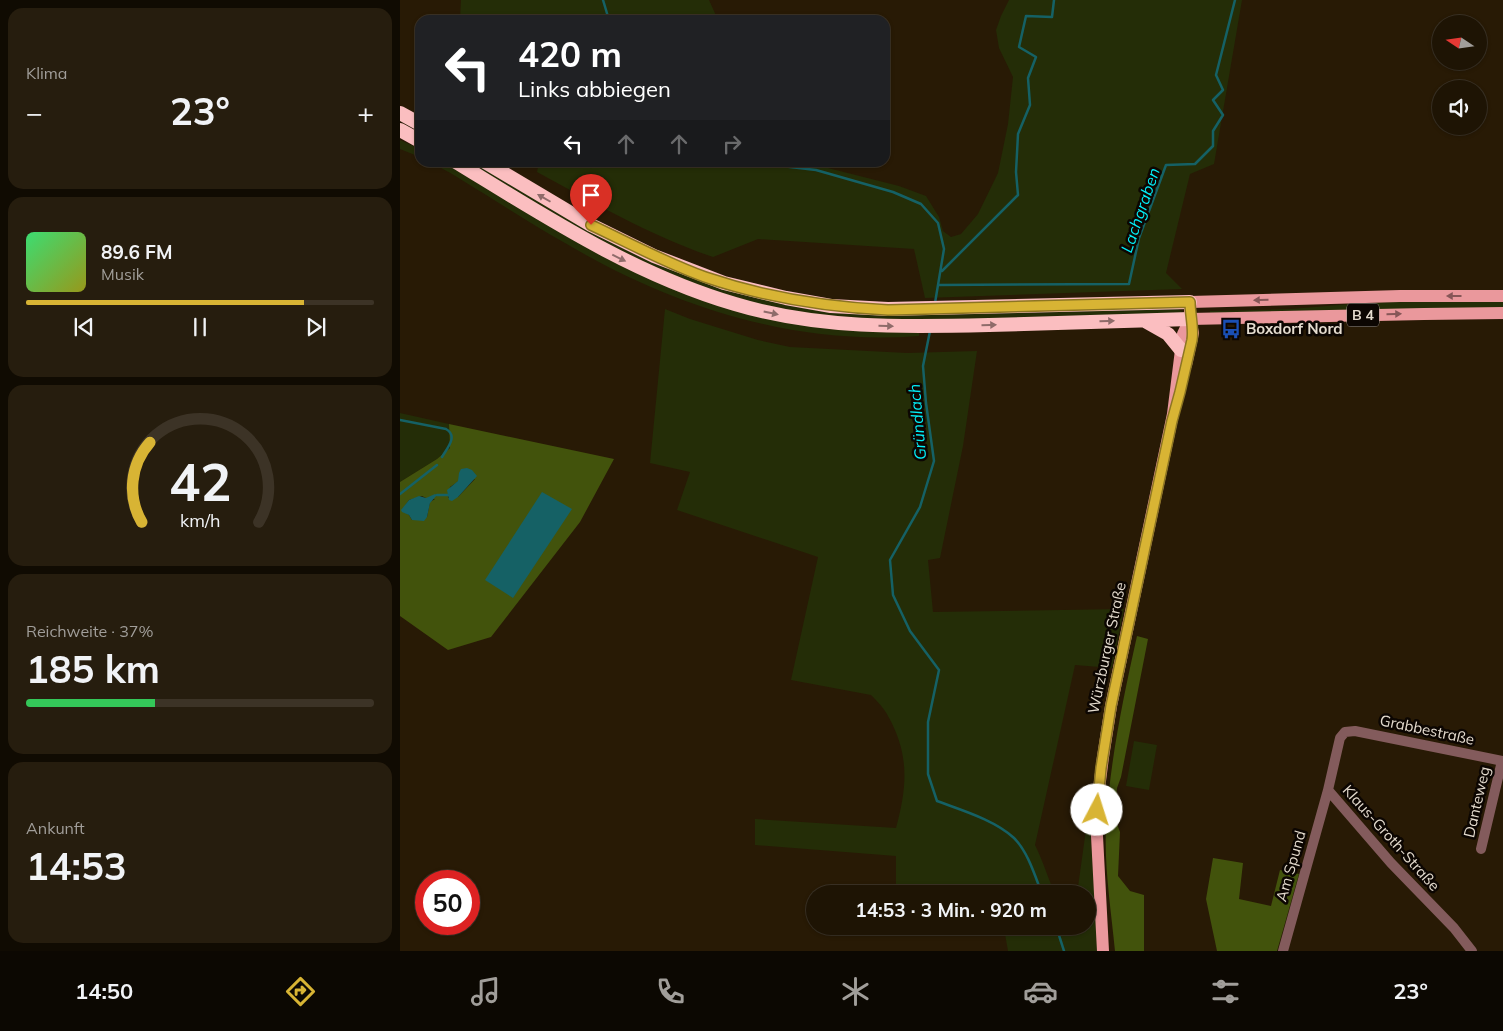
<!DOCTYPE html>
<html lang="de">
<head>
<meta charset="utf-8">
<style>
	:root { --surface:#1e1404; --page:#261d0e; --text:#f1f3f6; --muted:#a19e9a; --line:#3c3326; --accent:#d8b434 }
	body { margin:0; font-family:Mulish,sans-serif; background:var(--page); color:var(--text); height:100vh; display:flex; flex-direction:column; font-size:19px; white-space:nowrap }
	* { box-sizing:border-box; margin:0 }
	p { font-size:16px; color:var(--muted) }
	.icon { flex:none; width:28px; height:28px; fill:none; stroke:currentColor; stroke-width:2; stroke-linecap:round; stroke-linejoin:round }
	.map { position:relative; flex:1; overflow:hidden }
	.side { display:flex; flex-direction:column; gap:8px; padding:8px; background:#100b02; width:400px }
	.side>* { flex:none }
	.banner { position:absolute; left:15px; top:15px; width:475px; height:152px; border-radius:15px; box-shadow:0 1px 4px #0004,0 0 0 1px var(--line); background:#202124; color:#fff; overflow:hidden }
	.needle { width:32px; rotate:283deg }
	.buttons { position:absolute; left:1032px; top:15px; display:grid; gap:10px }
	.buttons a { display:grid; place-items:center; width:55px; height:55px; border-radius:50%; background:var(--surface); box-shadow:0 1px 4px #0004,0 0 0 1px var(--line); font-size:25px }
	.speed { position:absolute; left:15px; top:870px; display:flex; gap:10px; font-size:25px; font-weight:700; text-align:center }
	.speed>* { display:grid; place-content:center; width:65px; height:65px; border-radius:50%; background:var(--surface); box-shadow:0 1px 4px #0004,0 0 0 1px var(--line); line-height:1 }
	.speed .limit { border:8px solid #d22; background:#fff; color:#111 }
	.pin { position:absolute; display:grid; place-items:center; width:42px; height:42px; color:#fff; margin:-51px -21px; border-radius:50% 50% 50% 0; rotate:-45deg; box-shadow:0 0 5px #0007 }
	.pin .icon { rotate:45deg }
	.me { position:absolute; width:55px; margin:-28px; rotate:5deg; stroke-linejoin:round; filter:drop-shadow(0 0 4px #0008) }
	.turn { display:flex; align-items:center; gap:18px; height:105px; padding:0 20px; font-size:22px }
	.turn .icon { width:65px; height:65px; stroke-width:2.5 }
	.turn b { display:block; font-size:35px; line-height:42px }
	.lanes { display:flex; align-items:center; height:48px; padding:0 20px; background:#0003; justify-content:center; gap:25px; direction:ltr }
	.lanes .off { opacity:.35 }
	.big { font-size:38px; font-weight:700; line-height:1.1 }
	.side .widget { flex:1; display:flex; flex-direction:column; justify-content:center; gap:8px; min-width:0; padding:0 18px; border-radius:15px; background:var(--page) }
	.side .dial { align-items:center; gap:0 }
	.dial svg { height:130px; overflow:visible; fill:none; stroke:var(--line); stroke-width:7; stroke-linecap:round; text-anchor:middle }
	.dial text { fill:var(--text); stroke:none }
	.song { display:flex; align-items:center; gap:15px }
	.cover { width:60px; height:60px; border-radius:8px; background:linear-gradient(135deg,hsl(140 70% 55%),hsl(60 70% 35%)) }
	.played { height:5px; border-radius:2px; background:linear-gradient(90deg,var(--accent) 80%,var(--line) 80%) }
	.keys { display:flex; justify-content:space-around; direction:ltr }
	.heat { display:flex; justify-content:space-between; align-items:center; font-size:28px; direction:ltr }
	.charge { height:8px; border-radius:4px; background:linear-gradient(90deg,#34c759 37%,var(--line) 0) }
	.trip { position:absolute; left:406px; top:885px; width:290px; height:50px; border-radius:25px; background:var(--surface); box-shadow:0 1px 4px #0004,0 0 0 1px var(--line); font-weight:700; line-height:50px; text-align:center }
	.tab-bar { display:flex; height:80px; justify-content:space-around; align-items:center; background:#0c0802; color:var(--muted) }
	.tab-bar .icon { width:35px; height:35px }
	.tab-bar .active { color:var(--accent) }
	.tab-bar b { font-size:22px; color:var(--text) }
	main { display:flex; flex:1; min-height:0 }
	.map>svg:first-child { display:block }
	.green { fill:#242d07 }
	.forest { fill:#42530c; fill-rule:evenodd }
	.water { fill:#156165 }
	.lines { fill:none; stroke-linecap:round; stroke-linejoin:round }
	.stream { stroke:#156165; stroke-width:2.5 }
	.minor { stroke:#835b5c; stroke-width:10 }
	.major { stroke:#ea989c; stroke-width:12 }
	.highway { stroke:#fbbec0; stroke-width:14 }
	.oneway { fill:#8f6b6a }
	.oneway2 { fill:#865657 }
	.route-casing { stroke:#8c7522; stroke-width:12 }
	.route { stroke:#d8b434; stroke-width:9 }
	.labels { text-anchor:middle; stroke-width:5; stroke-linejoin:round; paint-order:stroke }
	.shield { fill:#0c0602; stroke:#a49c92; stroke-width:1 }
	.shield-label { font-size:14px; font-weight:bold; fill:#e5dccf }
	.poi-label { font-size:15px; font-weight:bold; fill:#e5dccf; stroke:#0c0602; text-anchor:start }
	.street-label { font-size:15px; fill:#e5dccf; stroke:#0c0602 }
	.water-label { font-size:16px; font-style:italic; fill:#03eff8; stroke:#0c0602 }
</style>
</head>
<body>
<main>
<section class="side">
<div class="widget"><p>Klima</p>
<div class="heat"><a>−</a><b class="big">23°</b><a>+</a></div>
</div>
<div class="widget">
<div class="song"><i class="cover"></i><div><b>89.6 FM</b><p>Musik</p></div></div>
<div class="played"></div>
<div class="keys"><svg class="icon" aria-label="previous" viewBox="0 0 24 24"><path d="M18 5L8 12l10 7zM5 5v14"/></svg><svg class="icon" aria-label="pause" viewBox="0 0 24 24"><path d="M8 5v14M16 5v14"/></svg><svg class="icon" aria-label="next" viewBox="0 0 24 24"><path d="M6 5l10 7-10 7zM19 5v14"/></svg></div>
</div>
<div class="widget dial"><svg viewBox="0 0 100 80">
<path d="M14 69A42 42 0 1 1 86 69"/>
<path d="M14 69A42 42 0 0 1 19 20" stroke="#d8b434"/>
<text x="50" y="56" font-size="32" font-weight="700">42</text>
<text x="50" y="72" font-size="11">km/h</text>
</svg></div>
<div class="widget"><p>Reichweite · 37%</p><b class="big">185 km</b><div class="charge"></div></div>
<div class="widget"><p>Ankunft</p><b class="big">14:53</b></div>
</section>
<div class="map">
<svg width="1103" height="951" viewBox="0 0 1103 951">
	<rect width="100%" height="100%" fill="#281a05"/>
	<path class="green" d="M61,0H309L318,20H60Z
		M609,0H842L814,164L790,174L766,273L782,289L525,298L514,249L358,239L313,257C251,236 194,203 137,172L139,162L396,163L428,168L499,186L526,196L539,217L543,231L551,237L561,234L578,214L598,173L608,124L613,77L599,48L596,30L601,16Z
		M0,140L20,149V157L0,149Z
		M31,163H47L171,238L296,297L519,331V336C394,346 271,306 165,243C137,227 110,210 83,193C66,183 49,171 31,163Z
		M64,163H76L155,210L375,301L778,309L784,313L494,323L447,320L336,300L236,262Z
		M1023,301L1103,302V309L810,314V311L891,309L962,303Z
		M265,309L290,319L358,340L390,347L507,353L577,351L563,446L540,558L528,560L533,612L724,609L712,668L675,665L635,845C643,861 648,878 655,894H496V856L355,845V819L496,828C507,787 510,755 488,716C484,708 477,701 471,695L391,680L418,557L277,510L290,472L250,463Z
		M0,413L49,424L50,448L37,459L0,482Z
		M734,741L757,745L749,790L726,786Z
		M689,808L698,951H608L605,934L600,926H688V894H677Z"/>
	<path class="forest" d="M49,424L214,459L180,522L91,637L48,650L0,616V482L37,459L50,448ZM75,479L58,497L48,498L50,487L59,481ZM22,496L26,498L35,499L30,502L27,517L12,520L9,515L2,510L9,500Z
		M737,636L748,639L721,777L717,788L715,819L720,832L718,876L730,891L744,895V951H715C711,909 704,867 706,825C710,761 723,699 737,636Z
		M813,858L843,863L839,899L871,906L880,870L899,874L877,951H817L806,899Z"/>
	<path class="water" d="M67,468L72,470L77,476L58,497L52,501L49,500L47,490L58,481L59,473L61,469Z
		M142,492L172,509L113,598L85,580Z
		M35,494L37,495L30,503L27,517L24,521L12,520L9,515L2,512L1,510L9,500L19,496L26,498Z"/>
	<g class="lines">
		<path class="stream" d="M203,0L209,20
			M348,162L416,170L493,192L521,204L538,223L544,249L535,303
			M542,271L618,195L616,172L618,134L630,105L628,78L636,57L619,47L626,16L652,17L654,0
			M538,285L729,284L739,238L766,165L795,164L813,146V131L823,115L813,100L823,90L816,75L835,0
			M530,331L523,366L526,403L534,461L520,507L490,560L493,595L510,631L539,670L528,722V774L537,801C561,810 595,820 614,838C628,852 635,876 642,894
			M0,420L46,429C58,436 48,447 42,457
			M0,494L37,465
			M37,495H48
			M656,926L664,951"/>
		<path class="minor" d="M1081,849L1102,761
			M883,951L928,790
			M1072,951L1054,928L991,863L928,790L940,738L945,732L955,731L1103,761"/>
		<path class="major" d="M790,319L1024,314L1103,313
			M786,365L793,333L790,319V302L1000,296H1103
			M703,951L697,836L698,797L703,757L711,706L773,414L783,334L790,319"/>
		<path class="highway" d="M0,113L20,124
			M0,130L20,141
			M56,162C146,217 233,274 335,304C418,329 503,327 589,325C656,323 723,321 790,319
			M85,162L191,225L254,256L324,283L386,298L431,306L488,309L790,302
			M745,321L768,334L781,350"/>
	</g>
	<defs><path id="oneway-solid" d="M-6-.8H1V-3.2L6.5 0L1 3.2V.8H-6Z" transform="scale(1.25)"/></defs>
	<g class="oneway">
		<use href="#oneway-solid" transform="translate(144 198) rotate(-150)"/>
		<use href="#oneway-solid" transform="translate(219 258) rotate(26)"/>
		<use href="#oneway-solid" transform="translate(371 313) rotate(12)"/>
		<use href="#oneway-solid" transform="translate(707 321) rotate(-2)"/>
		<use href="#oneway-solid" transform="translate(589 325) rotate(-2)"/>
		<use href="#oneway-solid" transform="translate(486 326) rotate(1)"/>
	</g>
	<g class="oneway2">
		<use href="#oneway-solid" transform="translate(1054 296) rotate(-180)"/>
		<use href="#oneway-solid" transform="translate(861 300) rotate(178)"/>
		<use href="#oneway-solid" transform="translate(994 314) rotate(-1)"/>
	</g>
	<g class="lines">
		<defs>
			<path id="route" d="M191,225C229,243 266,263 305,277C364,297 426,307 488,310L790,302C790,314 794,328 792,340L780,392L772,421L711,706L701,768L697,810"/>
		</defs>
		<use href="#route" class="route-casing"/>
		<use href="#route" class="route"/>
	</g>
	<defs>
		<symbol id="bus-bare" viewBox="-9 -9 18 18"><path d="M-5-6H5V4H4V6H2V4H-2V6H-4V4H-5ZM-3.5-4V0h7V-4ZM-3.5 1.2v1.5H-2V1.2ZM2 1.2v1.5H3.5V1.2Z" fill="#1a4fb4" stroke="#0c0602" stroke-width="2.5" paint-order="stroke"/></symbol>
	</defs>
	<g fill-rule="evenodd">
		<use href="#bus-bare" x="817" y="315" width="28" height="28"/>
	</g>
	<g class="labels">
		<rect class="shield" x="947" y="303.5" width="32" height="23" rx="4"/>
		<g class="shield-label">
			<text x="963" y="320">B 4</text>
		</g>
		<g class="poi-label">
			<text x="846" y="334">Boxdorf Nord</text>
		</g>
		<g class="street-label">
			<text transform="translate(707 648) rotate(-78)" y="5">Würzburger Straße</text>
			<text transform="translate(1027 730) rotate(12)" y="5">Grabbestraße</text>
			<text transform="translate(1077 802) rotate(-77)" y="5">Danteweg</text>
			<text transform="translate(991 838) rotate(48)" y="5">Klaus-Groth-Straße</text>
			<text transform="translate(891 866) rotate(-74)" y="5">Am Spund</text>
		</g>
		<g class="water-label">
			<text transform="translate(740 210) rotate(-71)" y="6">Lachgraben</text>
			<text transform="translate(517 422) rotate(-95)" y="6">Gründlach</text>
		</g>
	</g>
</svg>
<div class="buttons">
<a><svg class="needle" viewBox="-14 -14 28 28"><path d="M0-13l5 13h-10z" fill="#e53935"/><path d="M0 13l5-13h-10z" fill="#a19e9a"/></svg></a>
<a><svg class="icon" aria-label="sound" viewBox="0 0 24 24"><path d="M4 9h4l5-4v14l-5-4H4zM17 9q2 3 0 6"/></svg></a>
</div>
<div class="speed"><div class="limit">50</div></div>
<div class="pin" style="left:191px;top:225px;background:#d93025"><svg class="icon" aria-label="arrive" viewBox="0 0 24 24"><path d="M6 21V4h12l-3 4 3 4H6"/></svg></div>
<svg class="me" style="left:697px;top:810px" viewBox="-20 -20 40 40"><circle r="19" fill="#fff"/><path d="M0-13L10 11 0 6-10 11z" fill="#d8b434"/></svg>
<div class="trip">14:53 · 3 Min. · 920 m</div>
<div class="banner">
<div class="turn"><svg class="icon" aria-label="left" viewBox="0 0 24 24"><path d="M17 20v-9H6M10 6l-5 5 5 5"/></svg><div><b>420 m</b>Links abbiegen</div></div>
<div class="lanes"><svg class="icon" aria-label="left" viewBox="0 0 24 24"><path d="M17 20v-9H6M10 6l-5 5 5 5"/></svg><svg class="icon off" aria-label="ahead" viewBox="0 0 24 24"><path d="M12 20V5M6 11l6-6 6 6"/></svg><svg class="icon off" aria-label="ahead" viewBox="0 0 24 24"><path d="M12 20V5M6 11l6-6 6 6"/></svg><svg class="icon off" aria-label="right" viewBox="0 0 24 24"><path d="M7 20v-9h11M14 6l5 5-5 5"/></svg></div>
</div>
</div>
</main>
<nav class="tab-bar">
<b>14:50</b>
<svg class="icon active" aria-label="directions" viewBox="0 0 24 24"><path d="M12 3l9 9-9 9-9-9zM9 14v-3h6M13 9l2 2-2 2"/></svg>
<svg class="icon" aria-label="music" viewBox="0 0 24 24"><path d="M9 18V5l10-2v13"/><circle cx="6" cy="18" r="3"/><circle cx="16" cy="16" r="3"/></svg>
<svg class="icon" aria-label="phone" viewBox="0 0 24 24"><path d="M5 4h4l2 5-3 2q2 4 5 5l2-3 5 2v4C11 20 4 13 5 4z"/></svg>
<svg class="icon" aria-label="climate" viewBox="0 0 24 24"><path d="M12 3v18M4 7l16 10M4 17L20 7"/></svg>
<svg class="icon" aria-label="car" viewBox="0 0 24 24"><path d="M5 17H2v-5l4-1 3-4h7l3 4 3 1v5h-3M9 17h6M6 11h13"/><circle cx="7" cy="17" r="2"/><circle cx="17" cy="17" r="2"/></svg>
<svg class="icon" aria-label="filters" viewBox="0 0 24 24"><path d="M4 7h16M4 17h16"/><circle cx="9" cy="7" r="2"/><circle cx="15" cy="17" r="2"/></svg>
<b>23°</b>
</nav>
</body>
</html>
